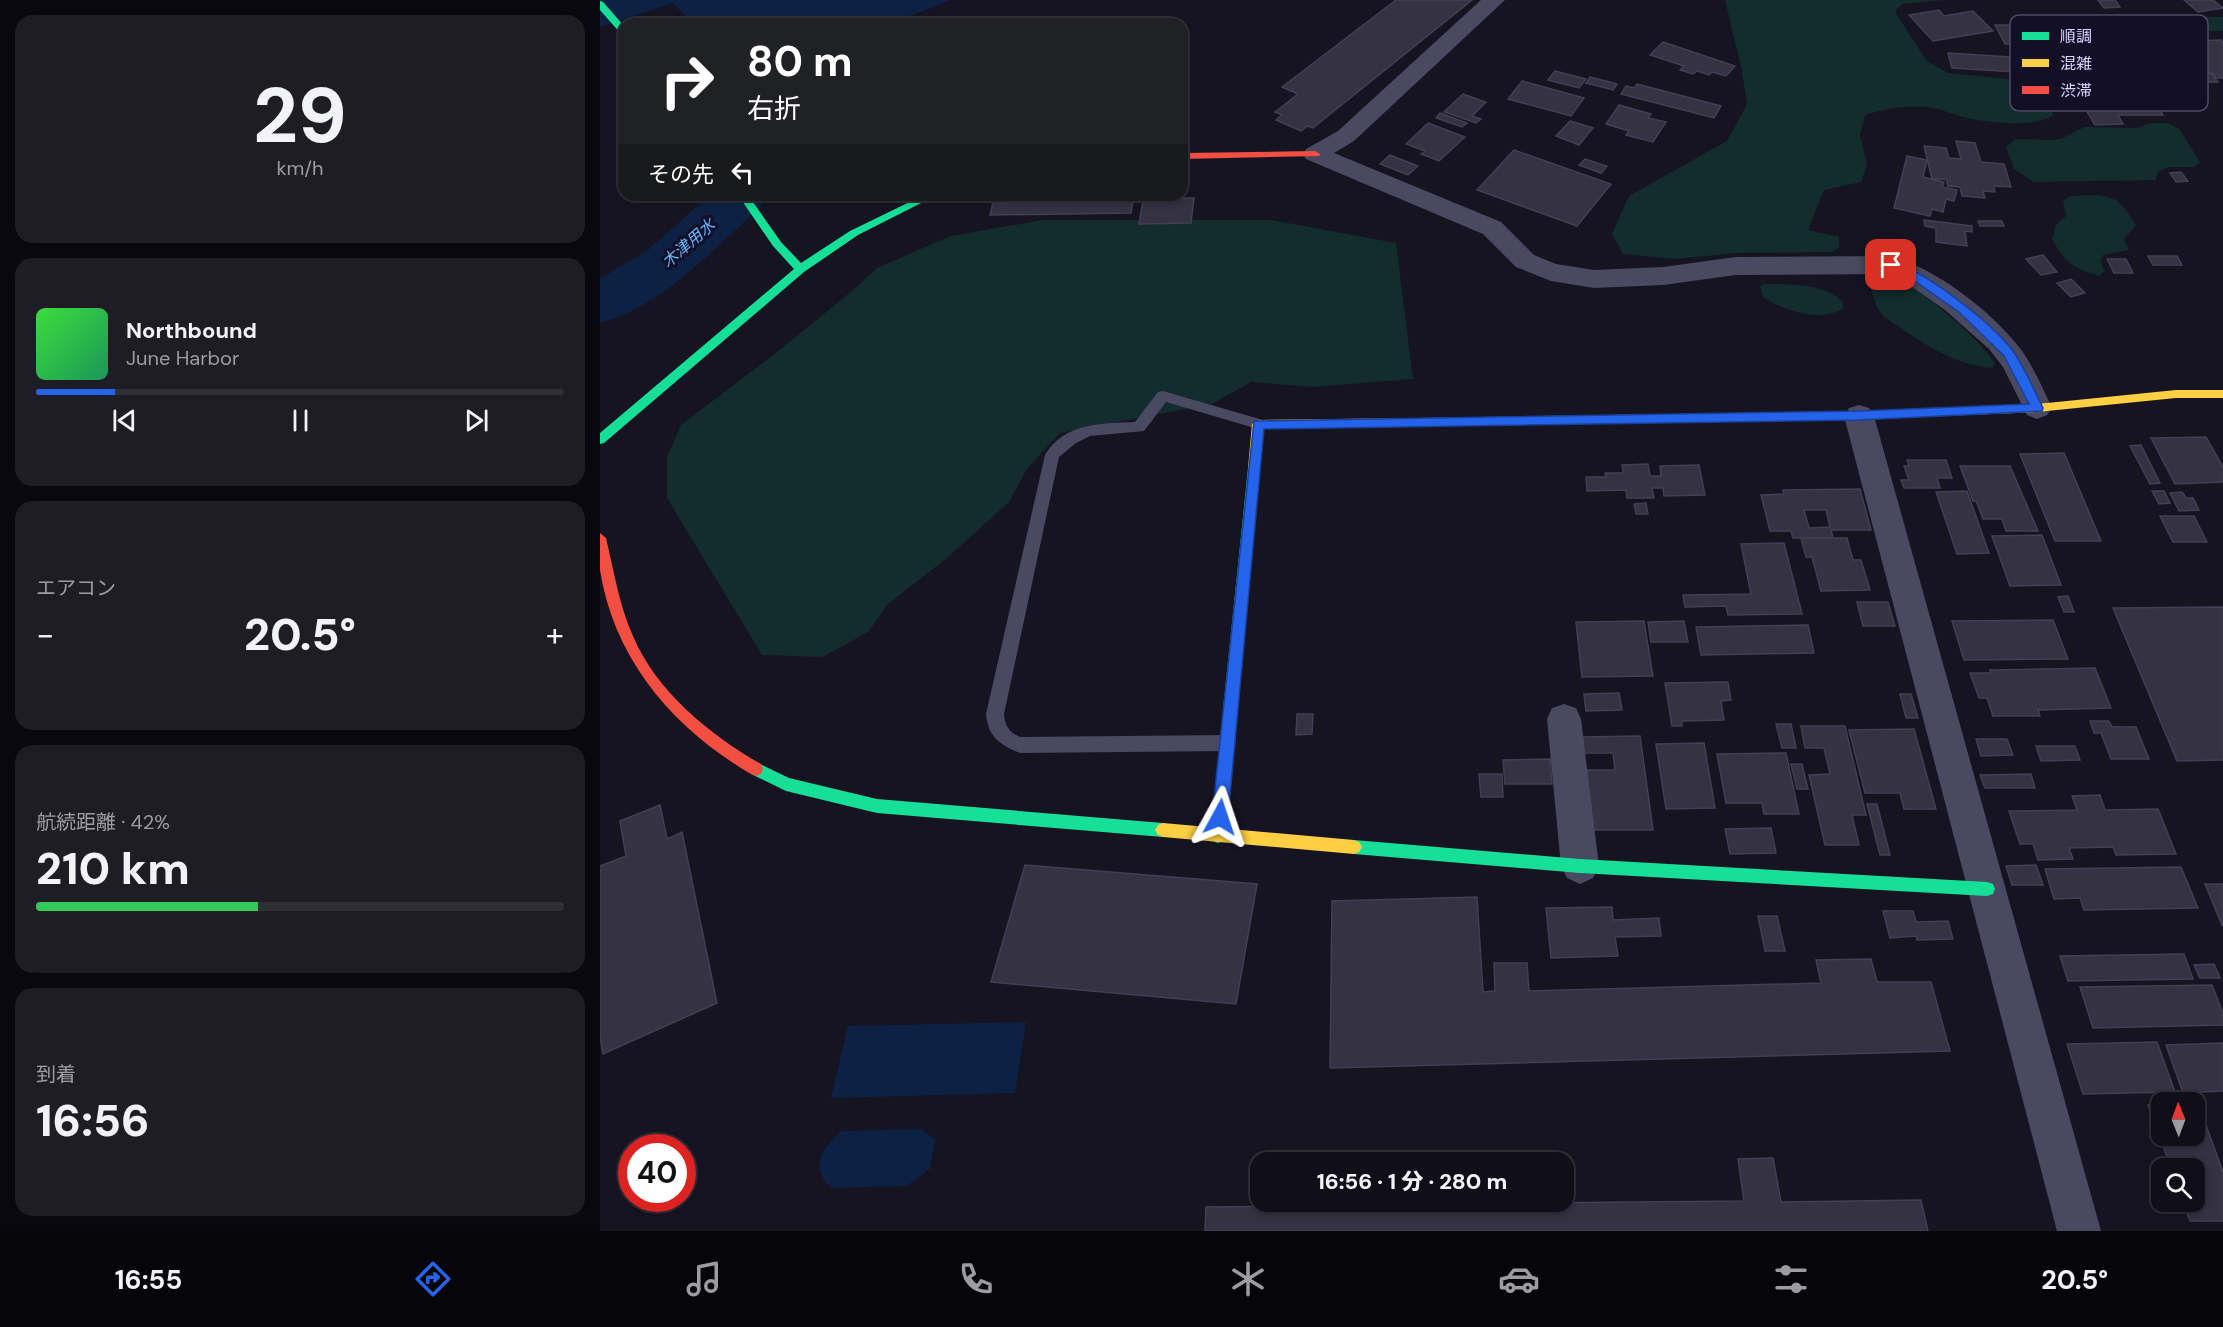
<!DOCTYPE html>
<html lang="ja">
<head>
<meta charset="utf-8">
<style>
	:root { --surface:#100f19; --page:#1e1d26; --text:#f1f3f6; --muted:#9c9ca2; --line:#302f38; --accent:#2563eb }
	body { margin:0; font-family:"DM Sans","Noto Sans JP",sans-serif; background:var(--page); color:var(--text); height:100vh; display:flex; flex-direction:column; font-size:22px; white-space:nowrap }
	* { box-sizing:border-box; margin:0 }
	p { font-size:20px; color:var(--muted) }
	.icon { flex:none; width:33px; height:33px; fill:none; stroke:currentColor; stroke-width:2; stroke-linecap:round; stroke-linejoin:round }
	.map { position:relative; flex:1; overflow:hidden }
	.side { display:flex; flex-direction:column; gap:15px; padding:15px; background:#09080e; width:600px }
	.side>* { flex:none }
	.guide { position:absolute; left:18px; top:18px; width:570px; height:183px; border-radius:18px; box-shadow:0 3px 9px #0003,0 0 0 2px var(--line); background:#202124; color:#fff; overflow:hidden }
	.needle { width:39px; rotate:359deg }
	.buttons { position:absolute; left:1551px; top:1092px; display:grid; gap:12px }
	.buttons a { display:grid; place-items:center; width:54px; height:54px; border-radius:12px; background:var(--surface); box-shadow:0 3px 9px #0003,0 0 0 2px var(--line); font-size:30px }
	.speed { position:absolute; left:18px; top:1134px; display:flex; gap:12px; font-size:30px; font-weight:700; text-align:center }
	.speed>* { display:grid; place-content:center; width:78px; height:78px; border-radius:50%; background:var(--surface); box-shadow:0 3px 9px #0003,0 0 0 2px var(--line); line-height:1 }
	.speed .limit { border:9px solid #d22; background:#fff; color:#111 }
	.pin { position:absolute; display:grid; place-items:center; width:51px; height:51px; color:#fff; margin:-26px; border-radius:12px; box-shadow:0 3px 9px #0006 }
	.me { position:absolute; width:66px; margin:-33px; rotate:5deg; stroke-linejoin:round; filter:drop-shadow(0 0 4px #0008) }
	.turn { display:flex; align-items:center; gap:21px; height:126px; padding:0 30px; font-size:27px }
	.turn .icon { width:78px; height:78px; stroke-width:2.5 }
	.turn b { display:block; font-size:42px; line-height:51px }
	.then { display:flex; align-items:center; height:57px; padding:0 30px; background:#0003; gap:12px; font-size:22px }
	.big { font-size:45px; font-weight:800; line-height:1.1 }
	.side .widget { flex:1; display:flex; flex-direction:column; justify-content:center; gap:9px; min-width:0; padding:0 21px; border-radius:18px; background:var(--page) }
	.side .dial { align-items:center; gap:0 }
	.dial b { font-size:78px; line-height:1 }
	.song { display:flex; align-items:center; gap:18px }
	.cover { width:72px; height:72px; border-radius:9px; background:linear-gradient(135deg,hsl(120 70% 55%),hsl(150 70% 35%)) }
	.played { height:6px; border-radius:3px; background:linear-gradient(90deg,var(--accent) 15%,var(--line) 15%) }
	.keys { display:flex; justify-content:space-around; direction:ltr }
	.heat { display:flex; justify-content:space-between; align-items:center; font-size:33px; direction:ltr }
	.charge { height:9px; border-radius:4px; background:linear-gradient(90deg,#34c759 42%,var(--line) 0) }
	.trip { position:absolute; left:650px; top:1152px; width:324px; height:60px; border-radius:18px; background:var(--surface); box-shadow:0 3px 9px #0003,0 0 0 2px var(--line); font-weight:800; line-height:60px; text-align:center }
	.menu { display:flex; height:96px; justify-content:space-around; align-items:center; background:#06060a; color:var(--muted) }
	.menu .icon { width:42px; height:42px }
	.menu .active { color:var(--accent) }
	.menu b { font-size:27px; color:var(--text) }
	main { display:flex; flex:1; min-height:0 }
	.map>svg:first-child { display:block }
	.green { fill:#132c2d }
	.water { fill:#0d2144 }
	.lines { fill:none; stroke-linecap:round; stroke-linejoin:round }
	.river { fill:#0d2144; fill-rule:evenodd }
	.building { fill:#343243; stroke:#433f54; stroke-width:1.5; fill-rule:evenodd }
	.lane { fill:#4a4962; fill-rule:evenodd }
	.street { fill:#4a4962; fill-rule:evenodd }
	.fast { fill:#16e098; fill-rule:evenodd }
	.slow { fill:#ffcf43; fill-rule:evenodd }
	.jam { fill:#f24e42; fill-rule:evenodd }
	.route { fill:#2563eb; stroke:#184099; stroke-width:1.5 }
	.labels { text-anchor:middle; stroke-width:6; stroke-linejoin:round; paint-order:stroke }
	.far-water-label { font-size:16px; font-style:italic; fill:#62b6ff; stroke:#130f26 }
	.key { fill:#130f26; stroke:#4e4a67; stroke-width:1.5 }
	.key-label { font-size:16px; fill:#d9d4ff }
</style>
</head>
<body>
<main>
<section class="side">
<div class="widget dial"><b>29</b><p>km/h</p></div>
<div class="widget">
<div class="song"><i class="cover"></i><div><b>Northbound</b><p>June Harbor</p></div></div>
<div class="played"></div>
<div class="keys"><svg class="icon" aria-label="previous" viewBox="0 0 24 24"><path d="M18 5L8 12l10 7zM5 5v14"/></svg><svg class="icon" aria-label="pause" viewBox="0 0 24 24"><path d="M8 5v14M16 5v14"/></svg><svg class="icon" aria-label="next" viewBox="0 0 24 24"><path d="M6 5l10 7-10 7zM19 5v14"/></svg></div>
</div>
<div class="widget"><p>エアコン</p>
<div class="heat"><a>−</a><b class="big">20.5°</b><a>+</a></div>
</div>
<div class="widget"><p>航続距離 · 42%</p><b class="big">210 km</b><div class="charge"></div></div>
<div class="widget"><p>到着</p><b class="big">16:56</b></div>
</section>
<div class="map">
<svg width="1623" height="1231" viewBox="0 0 1623 1231">
	<rect width="100%" height="100%" fill="#161421"/>
	<path class="green" d="M1125,0H1344L1302,4L1295,12L1327,61L1348,73L1438,82L1445,87L1453,115C1436,128 1389,123 1368,118C1354,115 1342,109 1328,107C1305,105 1286,108 1265,115L1260,136L1267,164L1261,182L1224,190L1208,230L1239,237V248L1232,252L1138,253L1074,259L1023,254L1012,234L1029,196L1127,141L1147,104L1142,71Z
		M1501,15L1623,17V31L1502,30L1488,27L1483,19Z
		M1549,123H1569L1579,129L1600,162L1594,167H1568L1558,172L1555,180L1434,182L1414,169L1406,147L1416,139L1452,140L1463,138L1485,127L1538,128Z
		M1496,195C1520,197 1523,205 1536,225L1524,239L1529,250L1503,255L1500,261L1505,271L1499,276C1473,268 1465,263 1452,239L1456,225L1466,216L1463,201L1470,196Z
		M443,220H671L796,243L813,379L714,387L651,382L612,404L460,433L427,469L409,502L347,558L288,604L268,632L223,657L162,655L67,498V457L81,425L172,356L252,291L277,268L351,236Z
		M1272,273C1281,274 1292,274 1300,278C1322,291 1384,342 1395,364L1392,368C1350,365 1318,339 1284,317L1277,308L1267,277Z
		M1164,284C1189,284 1224,283 1243,302V308C1222,324 1184,310 1164,298L1160,286Z"/>
	<path class="water" d="M0,0H351L290,24H93L73,3L0,27Z
		M426,1022L415,1093L231,1098L248,1026Z
		M322,1129L335,1140L330,1169L307,1186L231,1188C209,1166 222,1148 242,1131Z"/>
	<g class="lines">
		<path class="river" d="M110,195H167L160,207C113,250 63,306 0,323V279L48,250Z"/>
	</g>
	<path class="building" d="M796,0H872L713,128L708,126L701,131L676,120L682,115L675,112L698,94L682,87Z
		M1498,0H1515L1520,7L1504,8Z
		M1584,0H1613L1623,8L1598,12Z
		M1339,10L1344,16L1373,11L1393,31L1333,41L1309,15Z
		M1395,25H1415L1426,44H1405Z
		M1621,40L1623,43V78H1616L1613,73H1608L1585,41Z
		M1063,42L1135,66L1126,76L1112,72L1109,75L1097,71L1093,74L1080,70L1084,66L1050,55Z
		M1348,53L1411,57L1416,72L1352,68Z
		M955,71L986,79L979,88L948,80Z
		M1600,74H1612L1618,82H1606Z
		M990,77L1017,84L1013,90L986,83Z
		M922,81L984,98L971,116L908,99Z
		M1037,84L1121,106L1114,118L1021,94L1026,86L1034,88Z
		M863,94L886,102L872,116L881,119L876,123L844,112Z
		M1552,97L1563,115H1518L1523,124L1495,125L1479,98Z
		M1019,105L1051,114L1048,118L1066,122L1053,142L1026,135L1029,131L1006,124Z
		M840,113L867,123L862,127L836,118Z
		M970,121L993,128L979,145L956,136Z
		M828,123L865,137L839,161L821,154L825,151L806,144Z
		M1356,141L1375,143L1381,162L1404,164L1411,187L1394,186L1395,192L1383,191L1385,198L1362,196L1360,187L1348,186L1346,179H1332L1324,146L1346,148L1349,158L1361,159Z
		M914,150L1011,184L977,226L877,190Z
		M790,155L818,166L808,175L780,164Z
		M1307,156L1327,160L1323,177L1344,182L1342,187L1357,190L1354,201L1346,199L1343,212L1332,209L1330,216L1294,208Z
		M985,159L1007,166L1001,173L979,165Z
		M1581,172L1588,181L1576,182L1570,173Z
		M409,195H534L531,213L390,215L393,203H407Z
		M544,195H567V198H594L591,223L539,224Z
		M1324,220L1372,226V232L1365,231L1367,246L1336,242V228L1325,226Z
		M1378,221H1402L1404,226H1380Z
		M1443,255L1457,272L1441,275L1426,259Z
		M1548,256H1577L1582,265H1553Z
		M1507,259H1526L1533,273H1514Z
		M1471,279L1485,293L1471,297L1457,283Z
		M1606,437L1623,467V482L1575,484L1551,438Z
		M1541,445L1560,483L1550,484L1530,446Z
		M1464,453L1501,541H1455L1420,454Z
		M1307,460H1346L1352,478H1337L1340,488H1304L1301,480H1309L1304,466H1309Z
		M1048,464L1050,476H1061L1060,466L1099,465L1105,495L1064,496L1063,488H1052L1054,498H1027L1026,490L987,491L986,477H1006L1005,473H1023L1022,465Z
		M1360,466H1410L1438,531H1406L1402,519H1383L1376,501H1373Z
		M1260,489L1271,530H1231L1233,538H1193L1191,531H1170L1161,495L1184,494L1183,490ZM1204,510H1226L1230,527L1209,528Z
		M1367,491L1389,553L1357,554L1336,492Z
		M1552,491H1564L1570,503L1559,504Z
		M1582,492L1586,498H1593L1599,510L1579,511L1570,493Z
		M1046,503L1048,514H1036L1034,504Z
		M1560,516H1594L1607,542H1573Z
		M1442,535L1461,585L1410,586L1392,536Z
		M1201,538H1247L1253,560H1261L1270,590L1221,591L1212,557H1206Z
		M1184,543L1202,614L1128,615L1126,606L1085,607L1083,595L1151,594L1141,544Z
		M1468,596L1474,612H1464L1458,597Z
		M1257,602H1288L1295,626H1263Z
		M1623,607V760L1577,761L1513,608Z
		M1453,620L1468,659L1364,660L1352,621Z
		M1044,621L1053,676L982,677L976,622Z
		M1084,621L1088,642H1051L1048,622Z
		M1208,625L1214,653L1101,655L1096,627Z
		M1495,668L1511,708L1438,710L1440,716H1393L1387,698H1379L1370,673H1391L1390,670Z
		M1128,682L1131,700L1121,701L1124,720L1082,721V726H1072L1065,683Z
		M1019,693L1022,710L986,711L984,694Z
		M1300,694H1311L1318,718H1306Z
		M697,714H713L712,734L696,735Z
		M1490,721H1509L1512,727H1536L1549,759H1511L1501,733H1494Z
		M1176,724H1191L1196,748H1182Z
		M1201,726H1245L1266,815H1252L1259,845H1225L1209,775L1230,774L1224,748H1205Z
		M1314,729L1336,809H1304L1300,793H1265L1249,730Z
		M1040,736L1053,830H992L986,770H1015L1013,753H984L982,737Z
		M1376,739H1407L1413,755L1381,756Z
		M1104,743L1115,808L1066,809L1056,744Z
		M1436,746H1475L1480,760L1441,761Z
		M1186,753L1199,814H1164L1162,803H1126L1117,754Z
		M950,759L952,784H905L903,760Z
		M1191,764H1202L1208,789H1197Z
		M879,774H902L903,797H881Z
		M1431,774L1435,788H1385L1380,775Z
		M1500,795L1505,810L1558,809L1576,854L1516,855L1513,847L1469,848L1473,859L1438,860L1433,844H1420L1409,811L1477,810L1472,796Z
		M1267,804H1277L1290,855H1280Z
		M60,805L67,839L82,832L117,1003L3,1054L0,1036V866L26,856L20,821Z
		M1171,828L1176,853L1130,854L1125,829Z
		M425,865L657,884L636,1004L391,982Z
		M1436,865L1443,885H1412L1406,866Z
		M1581,867L1598,908L1484,910L1480,898L1454,899L1445,869Z
		M1605,884H1623V925H1622Z
		M877,897L883,992L895,991L894,963H927L929,991L1221,983L1216,960L1271,959L1277,982H1331L1350,1051L730,1068L732,901Z
		M1012,907L1013,920L1059,918L1061,936L1015,937L1018,956L951,958L946,908Z
		M1283,911H1313L1316,922L1348,921L1353,939L1317,940L1316,936L1290,938Z
		M1158,916H1177L1185,951H1165Z
		M1584,954L1593,979L1468,981L1460,956Z
		M1614,964L1620,978H1600L1594,965Z
		M1612,985L1623,1013V1025L1493,1028L1480,987Z
		M1557,1042L1575,1092L1483,1094L1467,1044Z
		M1623,1043V1091L1583,1093L1566,1045Z
		M1598,1103L1623,1172V1221H1590L1583,1202H1594V1168H1571L1548,1105H1562V1136H1594V1104Z
		M1173,1158L1181,1202L1321,1200L1328,1231H605L606,1207L787,1205V1202H829V1204L1144,1201L1138,1159Z"/>
	<g class="lines">
		<path class="lane" d="M563,391L663,420L665,424L658,429L566,402L544,431L490,436L476,443L459,457L404,714C405,726 409,732 420,737L627,735L633,737L636,743L633,749L627,751L420,753C400,745 388,737 386,714L445,455C463,423 503,423 535,422L558,392Z"/>
		<path class="street" d="M881,0H905L754,141L734,153L901,222L934,255L956,264L994,270L1063,267L1136,257L1291,256C1335,268 1391,311 1419,347C1433,365 1442,387 1452,408L1447,415L1437,419L1427,415L1403,367L1389,349L1345,310L1311,286L1288,274L1136,275L1063,285L994,288L951,281L916,267L883,234L706,159L703,154L706,149L738,131Z
			M1259,405L1269,408L1274,416L1501,1231H1457L1244,416L1249,408Z
			M964,704L976,708L981,719L999,866L993,878L980,884L967,878L961,866L947,719L952,708Z"/>
		<path class="fast" d="M0,1L3,2L24,26V35L21,34L0,10Z
			M138,195H148L181,242L201,263L250,231L324,195H337L258,235L204,272L4,443L0,444V433L194,269L173,246Z
			M1273,411L1279,415L1273,419L818,426L812,422L818,418Z
			M654,463L660,468L626,836L623,841L618,843L613,841L610,836L648,468Z
			M156,762L189,778L277,799L563,823L568,825L571,830L568,835L563,837L277,813L186,791L151,774L149,769L151,764Z
			M754,840L980,859L1387,882L1393,884L1395,889L1393,894L1387,896L980,873L754,854L749,852L746,847L749,842Z"/>
		<path class="slow" d="M1576,390H1623V398H1576L1437,412L1273,419L1267,415L1273,411L1437,404Z
			M818,418L824,422L818,426L664,428L660,468L654,473L648,468L652,424L658,420Z
			M563,823L754,840L759,842L762,847L759,852L754,854L563,837L558,835L555,830L558,825Z"/>
		<path class="jam" d="M715,151L720,154L719,156L582,159V153Z
			M0,533L6,538C14,571 19,605 33,636C56,691 110,735 161,764L163,769L161,774L156,776L151,774C74,729 14,660 0,570C0,558 0,545 0,533Z"/>
	</g>
	<path class="route" d="M1291,261C1325,271 1391,322 1413,351C1425,368 1434,390 1443,408L1442,411L1259,420L664,429L628,817L625,822L620,824L615,822L612,817L654,421L1259,411L1429,404L1404,356L1359,312L1303,273L1285,265Z"/>
	<g class="labels">
		<g class="far-water-label">
			<text transform="translate(88 243) rotate(-41)" y="6">木津用水</text>
		</g>
	</g>
	<rect x="1410" y="15" width="198" height="96" rx="9" class="key"/>
	<rect x="1422" y="32" width="27" height="8" fill="#16e098"/>
	<rect x="1422" y="59" width="27" height="8" fill="#ffcf43"/>
	<rect x="1422" y="86" width="27" height="8" fill="#f24e42"/>
	<g class="key-label">
		<text x="1460" y="42">順調</text>
		<text x="1460" y="69">混雑</text>
		<text x="1460" y="96">渋滞</text>
	</g>
</svg>
<div class="buttons">
<a><svg class="needle" viewBox="-14 -14 28 28"><path d="M0-13l5 13h-10z" fill="#e53935"/><path d="M0 13l5-13h-10z" fill="#9c9ca2"/></svg></a>
<a><svg class="icon" aria-label="search" viewBox="0 0 24 24"><circle cx="10" cy="10" r="6"/><path d="M15 15l6 6"/></svg></a>
</div>
<div class="speed"><div class="limit">40</div></div>
<div class="pin" style="left:1291px;top:265px;background:#d93025"><svg class="icon" aria-label="arrive" viewBox="0 0 24 24"><path d="M6 21V4h12l-3 4 3 4H6"/></svg></div>
<svg class="me" style="left:620px;top:817px" viewBox="-20 -20 40 40"><path d="M0-17L14 15 0 8-14 15z" fill="#2563eb" stroke="#fff" stroke-width="4"/></svg>
<div class="trip">16:56 · 1 分 · 280 m</div>
<div class="guide">
<div class="turn"><svg class="icon" aria-label="right" viewBox="0 0 24 24"><path d="M7 20v-9h11M14 6l5 5-5 5"/></svg><div><b>80 m</b>右折</div></div>
<div class="then">その先<svg class="icon" aria-label="left" viewBox="0 0 24 24"><path d="M17 20v-9H6M10 6l-5 5 5 5"/></svg></div>
</div>
</div>
</main>
<nav class="menu">
<b>16:55</b>
<svg class="icon active" aria-label="directions" viewBox="0 0 24 24"><path d="M12 3l9 9-9 9-9-9zM9 14v-3h6M13 9l2 2-2 2"/></svg>
<svg class="icon" aria-label="music" viewBox="0 0 24 24"><path d="M9 18V5l10-2v13"/><circle cx="6" cy="18" r="3"/><circle cx="16" cy="16" r="3"/></svg>
<svg class="icon" aria-label="phone" viewBox="0 0 24 24"><path d="M5 4h4l2 5-3 2q2 4 5 5l2-3 5 2v4C11 20 4 13 5 4z"/></svg>
<svg class="icon" aria-label="climate" viewBox="0 0 24 24"><path d="M12 3v18M4 7l16 10M4 17L20 7"/></svg>
<svg class="icon" aria-label="car" viewBox="0 0 24 24"><path d="M5 17H2v-5l4-1 3-4h7l3 4 3 1v5h-3M9 17h6M6 11h13"/><circle cx="7" cy="17" r="2"/><circle cx="17" cy="17" r="2"/></svg>
<svg class="icon" aria-label="filters" viewBox="0 0 24 24"><path d="M4 7h16M4 17h16"/><circle cx="9" cy="7" r="2"/><circle cx="15" cy="17" r="2"/></svg>
<b>20.5°</b>
</nav>
</body>
</html>
